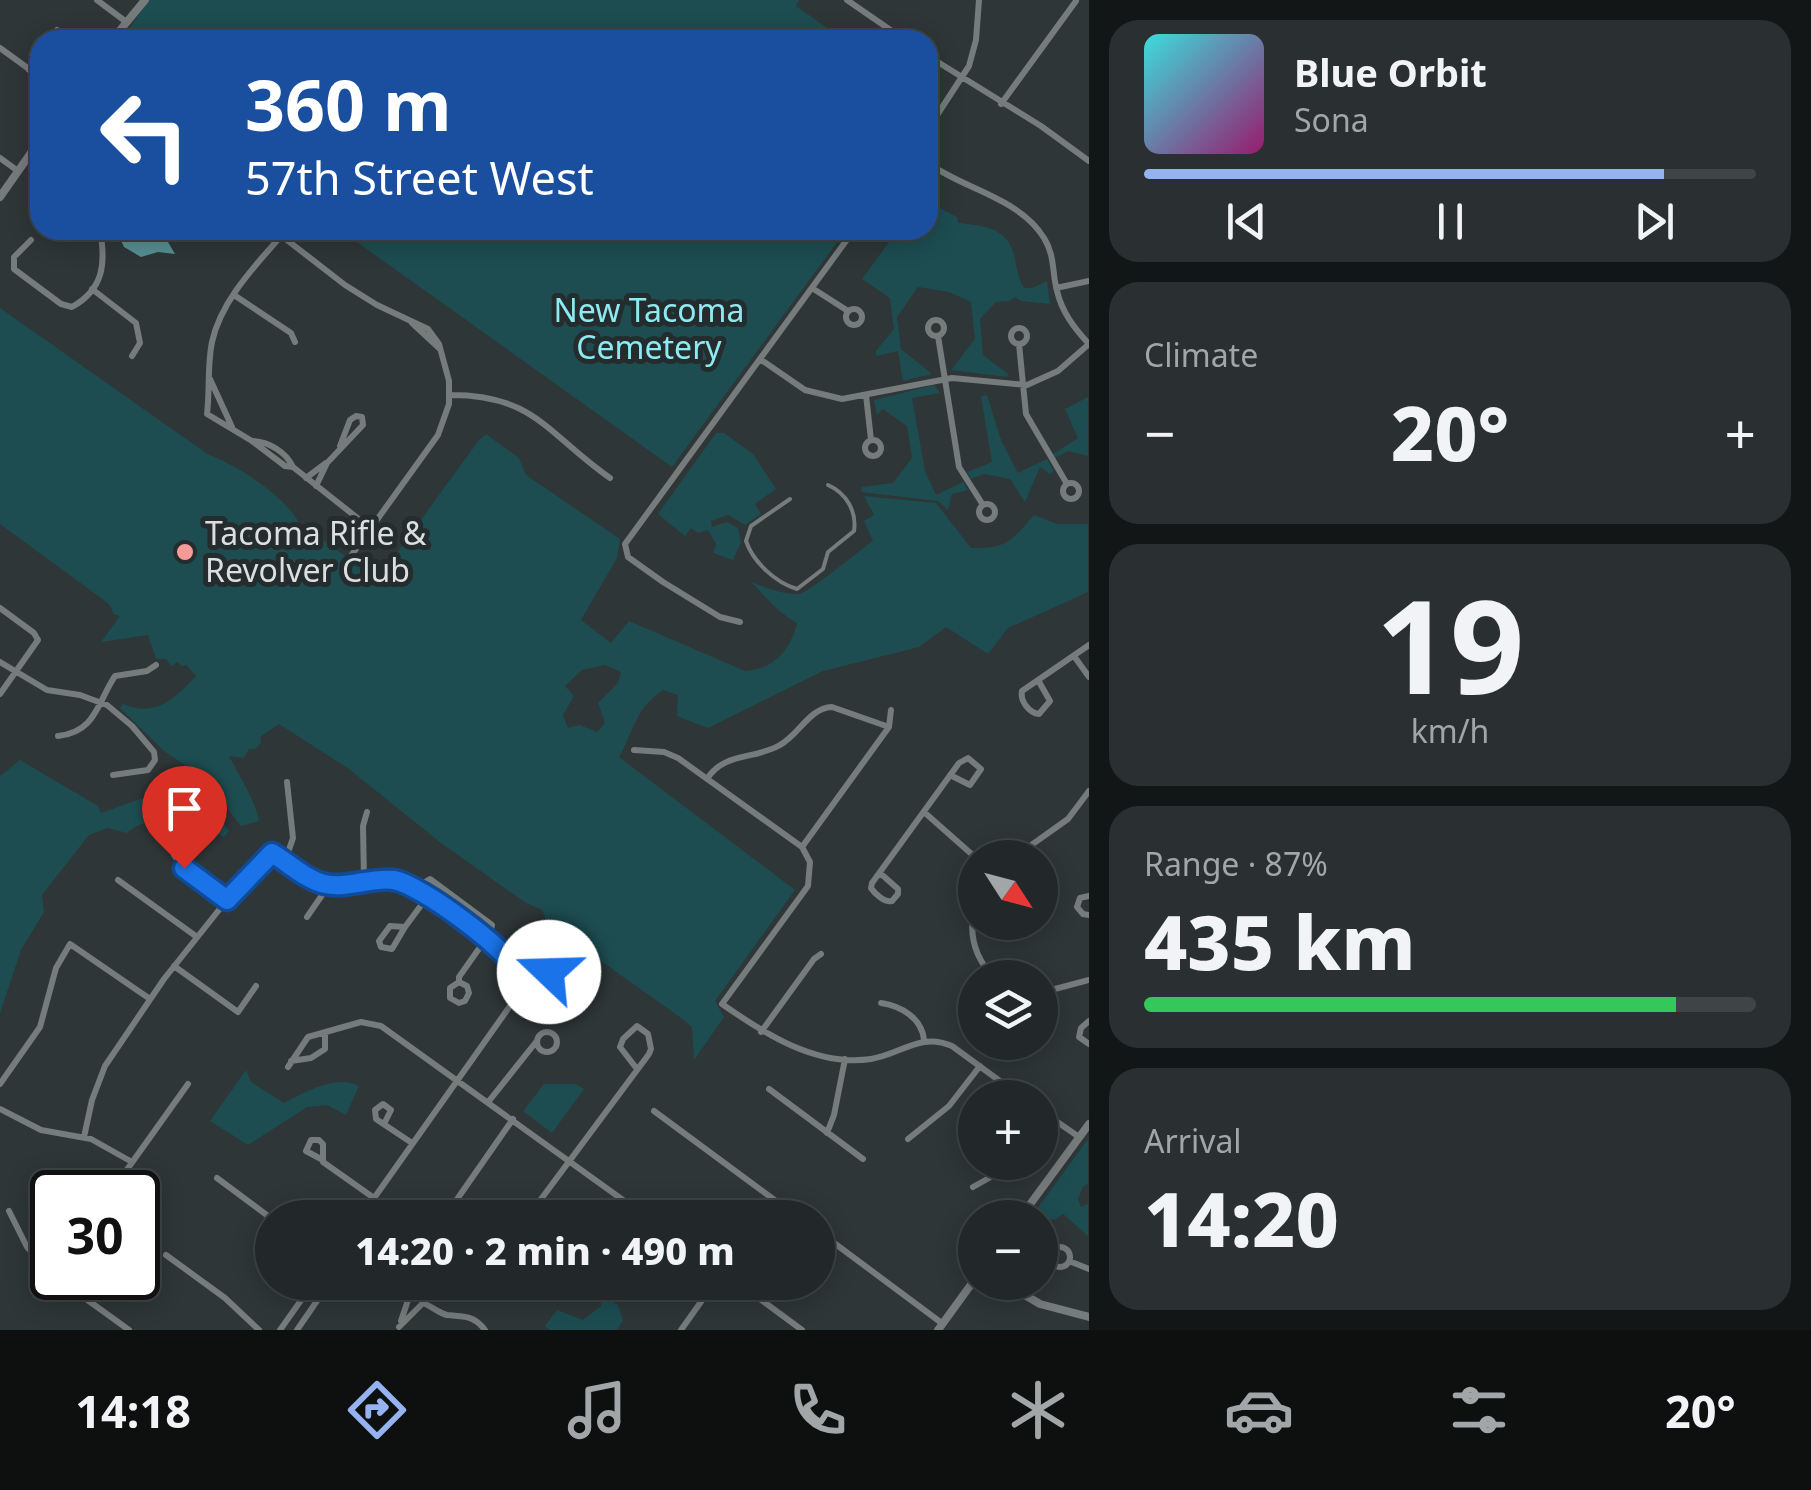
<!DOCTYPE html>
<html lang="en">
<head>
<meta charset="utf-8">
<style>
	:root { --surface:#222829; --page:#2a3031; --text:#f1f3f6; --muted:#a2a6a8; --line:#3f4446; --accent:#95b2f1 }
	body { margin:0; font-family:"Noto Sans",sans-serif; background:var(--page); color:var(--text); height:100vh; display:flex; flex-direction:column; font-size:38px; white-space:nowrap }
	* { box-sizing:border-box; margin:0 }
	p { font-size:32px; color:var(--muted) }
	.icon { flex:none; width:55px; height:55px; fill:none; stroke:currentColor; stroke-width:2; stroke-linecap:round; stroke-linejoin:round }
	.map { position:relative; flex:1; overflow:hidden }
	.drawer { display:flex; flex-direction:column; gap:20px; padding:20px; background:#131617; width:722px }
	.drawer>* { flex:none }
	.banner { position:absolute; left:30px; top:30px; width:908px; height:210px; border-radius:30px; box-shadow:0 5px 25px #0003,0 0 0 2px var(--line); background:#1a4fa0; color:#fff; overflow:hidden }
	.needle { width:65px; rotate:126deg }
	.fabs { position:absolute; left:958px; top:840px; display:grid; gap:20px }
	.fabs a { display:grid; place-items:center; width:100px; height:100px; border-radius:50%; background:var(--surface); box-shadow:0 5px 25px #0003,0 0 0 2px var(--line); font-size:50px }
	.speed { position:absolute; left:30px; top:1170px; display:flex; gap:20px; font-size:50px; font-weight:700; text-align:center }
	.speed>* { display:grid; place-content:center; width:130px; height:130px; border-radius:50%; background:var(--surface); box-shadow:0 5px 25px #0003,0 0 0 2px var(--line); line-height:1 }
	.speed .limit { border:5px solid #111; border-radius:15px; background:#fff; color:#111 }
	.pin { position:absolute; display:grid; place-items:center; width:85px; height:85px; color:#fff; margin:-102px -42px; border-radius:50% 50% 50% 0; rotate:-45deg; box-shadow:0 0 10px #0007 }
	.pin .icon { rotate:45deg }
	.me { position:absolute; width:110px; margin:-55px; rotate:291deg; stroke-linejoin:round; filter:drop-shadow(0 0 8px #0008) }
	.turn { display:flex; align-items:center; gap:35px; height:210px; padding:0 50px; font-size:45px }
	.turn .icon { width:130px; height:130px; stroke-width:2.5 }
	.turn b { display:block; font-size:70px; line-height:85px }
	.big { font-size:75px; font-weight:800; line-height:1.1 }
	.drawer .widget { flex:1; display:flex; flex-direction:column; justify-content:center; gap:15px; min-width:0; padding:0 35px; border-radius:30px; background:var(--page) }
	.drawer .dial { align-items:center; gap:0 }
	.dial b { font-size:130px; line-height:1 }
	.song { display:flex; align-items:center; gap:30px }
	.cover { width:120px; height:120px; border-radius:15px; background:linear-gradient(135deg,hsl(180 70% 55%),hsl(320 70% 35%)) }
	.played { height:10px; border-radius:5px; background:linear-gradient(90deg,var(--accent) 85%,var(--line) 85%) }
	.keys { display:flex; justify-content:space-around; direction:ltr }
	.heat { display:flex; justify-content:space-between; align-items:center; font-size:55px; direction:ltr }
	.charge { height:15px; border-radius:8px; background:linear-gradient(90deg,#34c759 87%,var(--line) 0) }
	.trip { position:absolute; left:255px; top:1200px; width:580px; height:100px; border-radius:50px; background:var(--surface); box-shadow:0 5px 25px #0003,0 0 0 2px var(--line); font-weight:800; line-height:100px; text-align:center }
	.dock { display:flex; height:160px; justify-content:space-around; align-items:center; background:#0e1010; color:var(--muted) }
	.dock .icon { width:70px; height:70px }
	.dock .current { color:var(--accent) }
	.dock b { font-size:45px; color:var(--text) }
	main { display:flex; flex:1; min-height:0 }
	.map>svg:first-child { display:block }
	.green { fill:#1d4d51; fill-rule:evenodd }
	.water { fill:#578f93 }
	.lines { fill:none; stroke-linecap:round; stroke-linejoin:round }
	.pedestrian { stroke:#767b7b; stroke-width:4 }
	.minor { stroke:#767b7b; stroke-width:6 }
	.tertiary { stroke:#767b7b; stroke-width:8 }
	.route-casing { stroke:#114b97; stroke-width:25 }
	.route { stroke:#1a73e8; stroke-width:18 }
	.poi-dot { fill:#f59b97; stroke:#242c2d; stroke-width:4 }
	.labels { text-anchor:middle; stroke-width:10; stroke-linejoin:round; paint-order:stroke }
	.park-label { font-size:32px; fill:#8deaf1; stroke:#242c2d }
	.poi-label { font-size:32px; fill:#dadfe0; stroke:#242c2d; text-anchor:start }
</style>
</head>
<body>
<main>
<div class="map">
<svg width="1089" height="1330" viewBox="0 0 1089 1330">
	<rect width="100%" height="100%" fill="#2e3637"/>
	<path class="green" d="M149,0H799L796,6L844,40H121Z
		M928,202L957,217L958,223C977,225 1004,226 1012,249C1017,263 1016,274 1024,288H1032L1047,281L1050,304L1021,301L1015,297L1010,301L996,302L980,319L983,355L1008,374L1007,377L951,370L975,339L971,302L949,292L918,287L897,317L901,349L932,374L903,381L898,351L877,356L875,352L894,329L890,298L862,279L898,230H928Z
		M340,230H846L672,467Z
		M0,308L209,455C236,464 286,497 299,523L373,576L382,573L479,440L486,434L519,458L526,475L620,539L617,558L581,620L611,643L629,621L745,671C774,669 790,651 797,623C778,613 766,597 751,582C765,587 783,595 799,594C807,594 860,550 873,541L864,521L874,515L864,496L936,503L971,548C1007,549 1011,541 1034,515L1057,524H1088V592L1008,628L988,654L946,627L919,647L823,671L708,728L677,716L678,695L663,690C634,710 635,729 619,757L795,890L715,1001L724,1017L694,1060L692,1027L681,1018L549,924L541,909L526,903L441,843L349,769L279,724L260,737L261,743L255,749H249L244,758L229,756C239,775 256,802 259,821L241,826L229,811L220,789L164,751L120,708L123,704C155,718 176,698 196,676L186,665L181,666L178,662L171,666L166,659H156L148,635L101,642L120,616L114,614L109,604L0,524ZM605,665L621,672L618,683L598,703L605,723L597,732L580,725L568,728L563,715L574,696L565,686L582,670Z
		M934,385L940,393L912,398L925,471L936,495L963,482L968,490L952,494L948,510L938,501L861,492L862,487L893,483L912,458L907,426L883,409L877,415L874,400Z
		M987,395L1001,440L1018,473L1047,459L1054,471L1050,474L1040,467L1025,502L1010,479L984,474L971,479L967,472L992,462L981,396Z
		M1088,397V456L1068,451L1055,458L1053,454L1078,438L1065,409Z
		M716,433H724L753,454L776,489L755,504L761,514L745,525L728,515L711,521L712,527L727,522L738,528L741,542L733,560L713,553L716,544L708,530L698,533L691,528L685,536L658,514Z
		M20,760L98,806L101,813L140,799L186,791L182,774L204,796L229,831L224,837L212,831L202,819C179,819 142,817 127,833L107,828L89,835L42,895L44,912L21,950L0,1013V776Z
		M246,1070L251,1082L284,1103C305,1092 337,1074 359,1086L346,1115L327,1105L307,1107L248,1145L210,1121Z
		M544,1084H576L584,1089L552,1133L523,1111Z
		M1088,1139V1184L1083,1187L1078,1199L1081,1207L1088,1204V1236L1063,1214L1056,1219L1040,1221V1218L1031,1217Z
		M607,1295L609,1300L618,1305L623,1320L617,1330H550L545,1326L557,1310L583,1320L601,1306L600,1296Z"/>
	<path class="water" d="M116,230H131L128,234L133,238L144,230H161L175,254L158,252L141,257L124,247Z"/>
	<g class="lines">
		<path class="pedestrian" d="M790,499L751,526L746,541C753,562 776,583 797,589L823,569L828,552L854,531C857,511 846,493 828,485"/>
		<path class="minor" d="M97,0L125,21
			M847,0L905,40
			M50,40L57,30
			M0,48L40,77
			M928,56L1041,126L1089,161
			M29,70L40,54
			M1001,104L1076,1
			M928,129L969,66L976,40L979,0
			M28,157L40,166
			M0,158L18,171
			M928,163C963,189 1020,198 1044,238C1055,255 1052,273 1057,291C1062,312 1074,328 1089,344
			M274,230L345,285L377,305L428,329L439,344L449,381V404L438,435L348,560
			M281,236C254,267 221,301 212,342C207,366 210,390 207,414L252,441L285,466L293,467
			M31,240L14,257V269L61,304L72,307C104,289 106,263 100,230
			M812,288L848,311
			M1056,288L1089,281
			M92,289L136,323L140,343L132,356
			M234,295L291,333L295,342
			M846 317a8 8 0 1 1 16 0a8 8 0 1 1-16 0Z
			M928 328a8 8 0 1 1 16 0a8 8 0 1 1-16 0Z
			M412,323L440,349
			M1011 336a8 8 0 1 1 16 0a8 8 0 1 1-16 0Z
			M938,336L959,467L983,505
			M1019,344L1026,414L1067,484
			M760,359L805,390L842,399L952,378L1027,385L1058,371L1089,344
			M210,379L232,427
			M451,395C535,395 548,435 610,478
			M866,395L871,440
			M865 448a8 8 0 1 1 16 0a8 8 0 1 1-16 0Z
			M253,441C269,442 286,452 293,467L370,528
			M306,478L326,463
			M1063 491a8 8 0 1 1 16 0a8 8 0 1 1-16 0Z
			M316,486L327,463L363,425L362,417L356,416L350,420L340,446
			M979 512a8 8 0 1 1 16 0a8 8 0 1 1-16 0Z
			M0,608L34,633L38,640L0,694
			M740,622L720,617L663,582L628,557L625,544L854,230
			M1074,656L1089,677
			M0,662L47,690L80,695L107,705L132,726L154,752L155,760L148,770L113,775
			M1038,680L1050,701L1039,714C1029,713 1020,701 1022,691L1089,645
			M58,736C96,732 97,703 115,676L147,671L156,665
			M634,750L664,752L678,758L802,847L810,862L808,886L722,1004C765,1034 816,1067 871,1059C902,1054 920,1032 952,1046L1023,1098
			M707,779C724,752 754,760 780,745C799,735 809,708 832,707L889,727
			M924,812L976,858
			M802,847L889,727L891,710
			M174,855L183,868L227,900
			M1013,858L1068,819L1089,791
			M285,861L293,838L287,782
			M880,873L898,889V894L892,901C885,903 875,894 871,888L872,883L959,763L968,758L981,769L970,785L950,775
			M118,880L197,937
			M364,880L363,826L367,812
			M415,888L430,879L492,925L490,933L459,977V982L450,988V998L459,1003L465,1001L469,993L467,986L459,982
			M1089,896L1080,898L1077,907L1083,914L1089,915
			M975,906C968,933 974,957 994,978
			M307,917L329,885
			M405,927L392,949L381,947L379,941L390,926L405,927L428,896
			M174,966L238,1012L256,986
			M517,971L591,970L595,980L584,983L580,972
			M1040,993L1089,980
			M881,1003C901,1006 922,1018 924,1040
			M1089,1021L1081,1028L1079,1037L1089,1044
			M537 1042a10 10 0 1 1 20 0a10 10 0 1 1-20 0Z
			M761,1032L814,959L821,954
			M291,1061L311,1058L325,1049V1032
			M288,1067L308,1037L361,1022L381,1026L648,1218
			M0,1084L40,1027L56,968L70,944L150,999
			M769,1089L863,1159
			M489,1101L536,1042
			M0,1109L41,1130L91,1139L132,1162
			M1040,1110L1079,1137
			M654,1111L799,1218
			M384,1124L391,1110L383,1104L375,1110L376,1119L412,1143
			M827,1133L834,1115L845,1059
			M84,1137L92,1100L105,1066L164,979L234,891L272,853C289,862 305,880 325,884C349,890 375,873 401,882C419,887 503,947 513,962C521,974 519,986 515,999L360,1218
			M908,1139L949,1106L980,1066
			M321,1159L306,1151L311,1140H319L323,1144V1162L374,1198
			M217,1178L272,1219
			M973,1187L989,1178L1000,1162
			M111,1192L188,1084
			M9,1211L27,1247L52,1274
			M444,1218L513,1119
			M527,1218L649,1054L651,1049L648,1034L637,1026L623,1039L620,1047L637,1069
			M818,1231L943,1324
			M1050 1257a10 10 0 1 1 20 0a10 10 0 1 1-20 0Z
			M166,1255L225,1298L259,1330
			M1069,1261L1089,1269
			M57,1278L129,1330
			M401,1282L410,1294L401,1321
			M737,1282L802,1330
			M399,1327L423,1303C431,1306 439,1313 447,1315C464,1317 474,1315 485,1330
			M280,1330L314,1282
			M297,1330L330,1282
			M681,1330L715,1282"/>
		<path class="tertiary" d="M112,40L145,0
			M0,197L40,140
			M1020,1218L1089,1124
			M1003,1282L1040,1304L1089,1317
			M938,1330L975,1279"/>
	</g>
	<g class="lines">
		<defs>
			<path id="route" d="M184,868L227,900L272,853C289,863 306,880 325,884C347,889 371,877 394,880C419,884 508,949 517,972H549"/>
		</defs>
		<use href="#route" class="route-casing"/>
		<use href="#route" class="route"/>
	</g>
	<circle class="poi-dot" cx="185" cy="552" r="10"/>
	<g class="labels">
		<g class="park-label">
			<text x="649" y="322">New Tacoma<tspan x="649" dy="37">Cemetery</tspan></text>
		</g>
		<g class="poi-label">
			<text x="205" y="545">Tacoma Rifle &amp;<tspan x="205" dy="37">Revolver Club</tspan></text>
		</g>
	</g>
</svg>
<div class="fabs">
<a><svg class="needle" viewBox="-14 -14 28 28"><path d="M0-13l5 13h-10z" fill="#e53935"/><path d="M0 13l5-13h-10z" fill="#a2a6a8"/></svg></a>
<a><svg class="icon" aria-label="layers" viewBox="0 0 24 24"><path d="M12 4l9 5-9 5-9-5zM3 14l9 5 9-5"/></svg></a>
<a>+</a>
<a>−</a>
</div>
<div class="speed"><div class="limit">30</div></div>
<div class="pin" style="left:184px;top:868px;background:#d93025"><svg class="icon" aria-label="arrive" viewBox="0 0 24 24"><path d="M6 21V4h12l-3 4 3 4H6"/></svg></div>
<svg class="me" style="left:549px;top:972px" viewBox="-20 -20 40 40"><circle r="19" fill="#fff"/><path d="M0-13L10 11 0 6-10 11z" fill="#1a73e8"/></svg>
<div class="trip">14:20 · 2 min · 490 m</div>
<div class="banner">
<div class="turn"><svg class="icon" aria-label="left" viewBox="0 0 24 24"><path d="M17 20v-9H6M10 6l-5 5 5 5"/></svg><div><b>360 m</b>57th Street West</div></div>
</div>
</div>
<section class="drawer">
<div class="widget">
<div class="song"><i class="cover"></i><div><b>Blue Orbit</b><p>Sona</p></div></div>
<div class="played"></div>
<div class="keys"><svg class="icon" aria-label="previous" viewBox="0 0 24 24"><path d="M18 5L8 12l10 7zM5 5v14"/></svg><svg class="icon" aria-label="pause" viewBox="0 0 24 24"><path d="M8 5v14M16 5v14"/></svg><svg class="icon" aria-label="next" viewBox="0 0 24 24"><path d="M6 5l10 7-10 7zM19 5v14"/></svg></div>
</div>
<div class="widget"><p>Climate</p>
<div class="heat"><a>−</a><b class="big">20°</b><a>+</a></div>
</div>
<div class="widget dial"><b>19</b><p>km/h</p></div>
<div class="widget"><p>Range · 87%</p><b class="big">435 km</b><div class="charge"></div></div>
<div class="widget"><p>Arrival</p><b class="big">14:20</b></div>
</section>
</main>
<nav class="dock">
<b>14:18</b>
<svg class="icon current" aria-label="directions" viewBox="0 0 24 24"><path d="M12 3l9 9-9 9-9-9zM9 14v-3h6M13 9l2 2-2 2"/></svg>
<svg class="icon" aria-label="music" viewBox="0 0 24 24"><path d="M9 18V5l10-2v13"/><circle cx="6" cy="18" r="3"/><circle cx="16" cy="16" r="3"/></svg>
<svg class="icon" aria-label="phone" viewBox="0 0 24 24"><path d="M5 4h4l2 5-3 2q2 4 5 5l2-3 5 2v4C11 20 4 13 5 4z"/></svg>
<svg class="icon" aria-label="climate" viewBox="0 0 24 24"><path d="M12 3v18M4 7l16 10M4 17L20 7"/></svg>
<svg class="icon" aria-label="car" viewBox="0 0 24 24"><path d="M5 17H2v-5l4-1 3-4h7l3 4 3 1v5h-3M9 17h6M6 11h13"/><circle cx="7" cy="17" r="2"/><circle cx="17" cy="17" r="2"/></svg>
<svg class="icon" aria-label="filters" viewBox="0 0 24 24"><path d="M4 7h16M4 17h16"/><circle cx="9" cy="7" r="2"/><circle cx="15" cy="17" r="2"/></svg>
<b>20°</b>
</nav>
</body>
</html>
